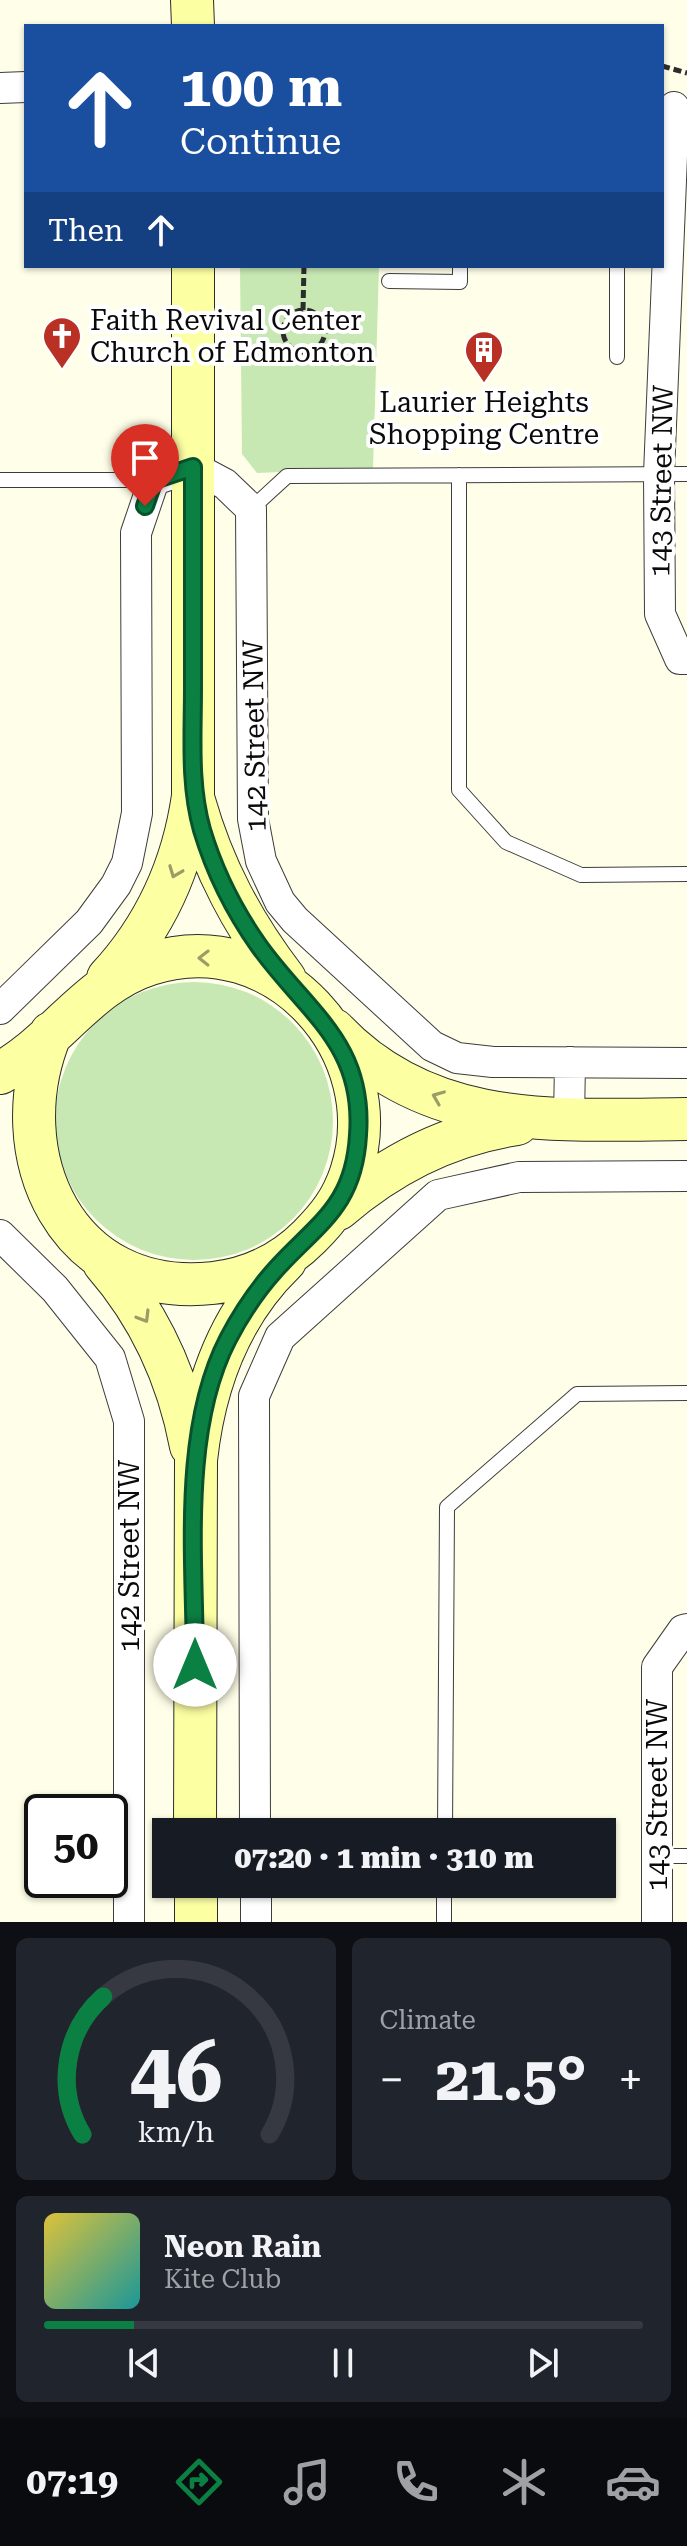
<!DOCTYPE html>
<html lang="en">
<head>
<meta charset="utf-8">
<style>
	:root { --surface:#171b24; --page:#20242c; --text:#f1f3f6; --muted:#9ea1a6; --line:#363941; --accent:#0b8043 }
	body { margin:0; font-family:"Roboto Serif",serif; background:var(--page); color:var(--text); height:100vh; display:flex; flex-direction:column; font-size:30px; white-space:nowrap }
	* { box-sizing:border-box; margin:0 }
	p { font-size:26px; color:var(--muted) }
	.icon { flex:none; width:44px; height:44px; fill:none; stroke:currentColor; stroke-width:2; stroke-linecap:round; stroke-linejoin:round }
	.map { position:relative; height:1922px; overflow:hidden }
	.drawer { display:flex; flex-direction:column; gap:16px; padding:16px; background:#0d0f14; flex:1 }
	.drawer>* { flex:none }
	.guide { position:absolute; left:24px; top:24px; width:640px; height:244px; border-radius:0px; box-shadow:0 2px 6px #0004; background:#1a4fa0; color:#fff; overflow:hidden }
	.speed { position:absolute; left:24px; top:1794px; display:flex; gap:16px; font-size:40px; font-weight:700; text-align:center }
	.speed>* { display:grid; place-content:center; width:104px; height:104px; border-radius:50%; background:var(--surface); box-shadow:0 2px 6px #0004; line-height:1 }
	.speed .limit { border:4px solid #111; border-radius:12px; background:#fff; color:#111 }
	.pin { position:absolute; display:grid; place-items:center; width:68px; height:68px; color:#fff; margin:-82px -34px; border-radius:50% 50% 50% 0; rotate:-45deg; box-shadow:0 0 8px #0007 }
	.pin .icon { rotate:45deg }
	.me { position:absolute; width:88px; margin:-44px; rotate:0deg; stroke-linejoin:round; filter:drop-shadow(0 0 6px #0008) }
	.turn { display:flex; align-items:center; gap:28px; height:168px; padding:0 24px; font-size:36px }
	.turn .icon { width:104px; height:104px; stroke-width:2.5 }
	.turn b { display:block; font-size:56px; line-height:68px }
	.then { display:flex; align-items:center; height:76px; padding:0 24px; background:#0003; gap:16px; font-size:30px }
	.big { font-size:60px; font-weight:800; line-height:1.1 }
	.drawer .tile { flex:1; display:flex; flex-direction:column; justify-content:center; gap:12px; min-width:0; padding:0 28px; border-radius:12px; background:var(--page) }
	.drawer .dial { align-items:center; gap:0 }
	.dial svg { height:208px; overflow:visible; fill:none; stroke:var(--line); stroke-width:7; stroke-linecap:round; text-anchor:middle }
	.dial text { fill:var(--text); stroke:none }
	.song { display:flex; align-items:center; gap:24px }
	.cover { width:96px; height:96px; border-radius:12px; background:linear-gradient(135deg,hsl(50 70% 55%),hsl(180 70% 35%)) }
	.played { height:8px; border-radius:4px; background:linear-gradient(90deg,var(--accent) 15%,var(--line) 15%) }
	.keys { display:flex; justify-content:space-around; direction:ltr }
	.heat { display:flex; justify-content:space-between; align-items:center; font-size:44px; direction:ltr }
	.drawer .tiles { flex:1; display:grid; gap:16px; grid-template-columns:1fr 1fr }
	.tile:last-child { grid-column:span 2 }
	.trip { position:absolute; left:152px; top:1818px; width:464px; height:80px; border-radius:0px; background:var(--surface); box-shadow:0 2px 6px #0004; font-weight:800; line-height:80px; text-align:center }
	.menu { display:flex; height:128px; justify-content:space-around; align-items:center; background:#090b0e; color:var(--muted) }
	.menu .icon { width:56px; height:56px }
	.menu .selected { color:var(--accent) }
	.menu b { font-size:36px; color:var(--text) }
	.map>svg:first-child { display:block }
	.green { fill:#c7e8b3 }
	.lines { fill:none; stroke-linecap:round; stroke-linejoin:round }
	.lane-casing { stroke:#3d3d3d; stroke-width:16 }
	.street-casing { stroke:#3d3d3d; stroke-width:32 }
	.secondary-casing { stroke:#2c2c2c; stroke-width:44 }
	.path { stroke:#2c2c2c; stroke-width:5; stroke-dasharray:8 4; stroke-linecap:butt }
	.lane { stroke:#fff; stroke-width:14 }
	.street { stroke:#fff; stroke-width:30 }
	.secondary { stroke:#fdffa3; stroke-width:42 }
	.oneway { stroke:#9c9d66 }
	.route-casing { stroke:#07532c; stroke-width:20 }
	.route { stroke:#0b8043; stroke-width:14 }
	.labels { text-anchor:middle; stroke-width:8; stroke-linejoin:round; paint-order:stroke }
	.poi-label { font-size:28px; fill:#0a0a0a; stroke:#fff; text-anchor:start }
	.street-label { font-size:28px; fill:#0a0a0a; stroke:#fff }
</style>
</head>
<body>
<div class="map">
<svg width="687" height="1922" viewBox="0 0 687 1922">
	<rect width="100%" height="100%" fill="#fffee8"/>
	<path class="green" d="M240,266H379L373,468L257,473L242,454Z
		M55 1121a139 139 0 1 1 278 0a139 139 0 1 1-278 0Z"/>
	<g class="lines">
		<defs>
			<path id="lane" d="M617,266V357
				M389,281L460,282V266
				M459,475V790L506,842L581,875L687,874
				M0,480H154
				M251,509L287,476L687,474
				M445,1832L447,1507L577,1394L687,1393
				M657,1856H687
				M444,1922V1884"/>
			<path id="street" d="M0,88L26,87
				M674,107L659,474L660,614L680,659H687
				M0,1009L89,922L116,885L127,863L137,813L136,533L154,480L193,467L225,484L251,509L253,819L261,861L280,902L295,920L432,1046L457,1058L493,1062L687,1063
				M569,1120L570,1062
				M0,1235L55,1289L110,1358L129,1421V1922
				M255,1832L254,1396L280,1337L438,1195L519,1177L687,1176
				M256,1884V1922
				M657,1922V1667L683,1630L687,1629"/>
			<path id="secondary" d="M192,0L193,26
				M194,801C213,868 243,924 285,979
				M108,978C156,926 183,866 193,796V266
				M334,1030C430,1132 560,1120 687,1119
				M0,1073C56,1043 87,984 150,964C275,923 391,1051 351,1173C342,1200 329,1217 309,1237C283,1263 249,1279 213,1283C67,1299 0,1155 51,1033
				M338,1209C389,1165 450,1134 517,1124
				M104,1263C151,1317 178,1377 191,1446
				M195,1832L196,1460C204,1386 230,1314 285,1261
				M196,1884V1922"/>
		</defs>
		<use href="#lane" class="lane-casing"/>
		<use href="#street" class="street-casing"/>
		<use href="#secondary" class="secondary-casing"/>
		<path class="path" d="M662,66L687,73
			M303,310L304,266
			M283 331a21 21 0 1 1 42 0a21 21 0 1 1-42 0Z"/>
		<use href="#lane" class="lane"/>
		<use href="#street" class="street"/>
		<use href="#secondary" class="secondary"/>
	</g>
	<defs><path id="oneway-chevron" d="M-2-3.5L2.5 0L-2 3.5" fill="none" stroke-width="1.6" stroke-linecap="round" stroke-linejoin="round" transform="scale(2)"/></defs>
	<g class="oneway">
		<use href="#oneway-chevron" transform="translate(175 872) rotate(111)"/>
		<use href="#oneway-chevron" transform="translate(204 958) rotate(-179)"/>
		<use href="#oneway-chevron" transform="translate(438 1097) rotate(-158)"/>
		<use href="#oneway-chevron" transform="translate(144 1317) rotate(59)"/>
	</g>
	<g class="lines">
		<defs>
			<path id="route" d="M145,506L154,480L193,467C193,541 193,614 193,688C193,736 189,784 202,830C214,870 235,912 259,946C306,1012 365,1043 358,1135C354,1206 318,1223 276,1269C257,1290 241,1314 228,1339C180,1432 195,1562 195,1665"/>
		</defs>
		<use href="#route" class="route-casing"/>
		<use href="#route" class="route"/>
	</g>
	<defs>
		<symbol id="church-pin" viewBox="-11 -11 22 30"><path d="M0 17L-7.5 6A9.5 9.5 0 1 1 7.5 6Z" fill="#b93124" stroke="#fff"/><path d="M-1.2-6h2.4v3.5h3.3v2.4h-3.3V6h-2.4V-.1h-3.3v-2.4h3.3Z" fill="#fff"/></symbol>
		<symbol id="building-pin" viewBox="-11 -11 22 30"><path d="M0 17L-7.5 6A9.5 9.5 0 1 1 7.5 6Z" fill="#b93124" stroke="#fff"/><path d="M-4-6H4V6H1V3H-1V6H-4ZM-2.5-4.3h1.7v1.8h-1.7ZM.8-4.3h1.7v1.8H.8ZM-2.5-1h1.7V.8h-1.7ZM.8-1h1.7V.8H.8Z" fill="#fff"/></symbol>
	</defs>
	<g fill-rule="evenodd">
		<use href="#church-pin" x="40" y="314" width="44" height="60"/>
		<use href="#building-pin" x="462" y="328" width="44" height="60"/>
	</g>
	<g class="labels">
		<g class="poi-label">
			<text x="90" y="330">Faith Revival Center<tspan x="90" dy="32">Church of Edmonton</tspan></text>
			<text x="484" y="412" text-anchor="middle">Laurier Heights<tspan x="484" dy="32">Shopping Centre</tspan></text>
		</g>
		<g class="street-label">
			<text transform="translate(661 481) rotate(-89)" y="10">143 Street NW</text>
			<text transform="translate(254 736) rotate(-91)" y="10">142 Street NW</text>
			<text transform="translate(129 1556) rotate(-90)" y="10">142 Street NW</text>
			<text transform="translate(657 1795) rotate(-90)" y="10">143 Street NW</text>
		</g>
	</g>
</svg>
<div class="speed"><div class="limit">50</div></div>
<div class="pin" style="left:145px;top:506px;background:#d93025"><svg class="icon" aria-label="arrive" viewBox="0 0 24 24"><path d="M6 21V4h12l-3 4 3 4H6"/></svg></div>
<svg class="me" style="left:195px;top:1665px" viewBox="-20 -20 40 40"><circle r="19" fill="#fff"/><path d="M0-13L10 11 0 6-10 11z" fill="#0b8043"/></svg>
<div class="trip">07:20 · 1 min · 310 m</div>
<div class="guide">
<div class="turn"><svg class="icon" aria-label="ahead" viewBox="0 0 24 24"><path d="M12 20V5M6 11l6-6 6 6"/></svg><div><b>100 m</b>Continue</div></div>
<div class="then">Then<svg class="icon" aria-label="ahead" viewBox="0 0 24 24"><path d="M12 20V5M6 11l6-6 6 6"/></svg></div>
</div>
</div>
<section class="drawer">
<div class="tiles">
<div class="tile dial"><svg viewBox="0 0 100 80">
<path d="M14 69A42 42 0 1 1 86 69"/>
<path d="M14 69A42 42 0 0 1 22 16" stroke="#0b8043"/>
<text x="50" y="56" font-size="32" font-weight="700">46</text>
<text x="50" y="72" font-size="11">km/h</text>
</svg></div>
<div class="tile"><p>Climate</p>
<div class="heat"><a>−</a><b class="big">21.5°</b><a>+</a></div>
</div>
<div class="tile">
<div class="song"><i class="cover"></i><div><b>Neon Rain</b><p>Kite Club</p></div></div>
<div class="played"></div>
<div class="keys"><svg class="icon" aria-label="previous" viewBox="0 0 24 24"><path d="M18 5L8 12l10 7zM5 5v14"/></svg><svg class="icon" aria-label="pause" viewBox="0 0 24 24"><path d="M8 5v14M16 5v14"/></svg><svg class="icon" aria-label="next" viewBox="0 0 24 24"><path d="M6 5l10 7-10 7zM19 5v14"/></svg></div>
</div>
</div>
</section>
<nav class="menu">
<b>07:19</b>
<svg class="icon selected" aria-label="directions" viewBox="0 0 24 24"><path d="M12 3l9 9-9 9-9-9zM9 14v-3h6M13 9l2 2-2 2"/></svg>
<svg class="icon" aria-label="music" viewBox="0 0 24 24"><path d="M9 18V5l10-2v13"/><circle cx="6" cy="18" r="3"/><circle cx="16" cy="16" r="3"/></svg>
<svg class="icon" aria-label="phone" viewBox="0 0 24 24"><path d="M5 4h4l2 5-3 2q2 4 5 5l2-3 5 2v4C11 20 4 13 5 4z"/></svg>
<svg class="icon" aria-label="climate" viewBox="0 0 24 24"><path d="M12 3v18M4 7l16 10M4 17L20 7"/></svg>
<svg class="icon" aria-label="car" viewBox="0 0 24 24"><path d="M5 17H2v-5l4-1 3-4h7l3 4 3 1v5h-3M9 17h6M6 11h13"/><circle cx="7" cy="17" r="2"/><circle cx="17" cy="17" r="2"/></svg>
</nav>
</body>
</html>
